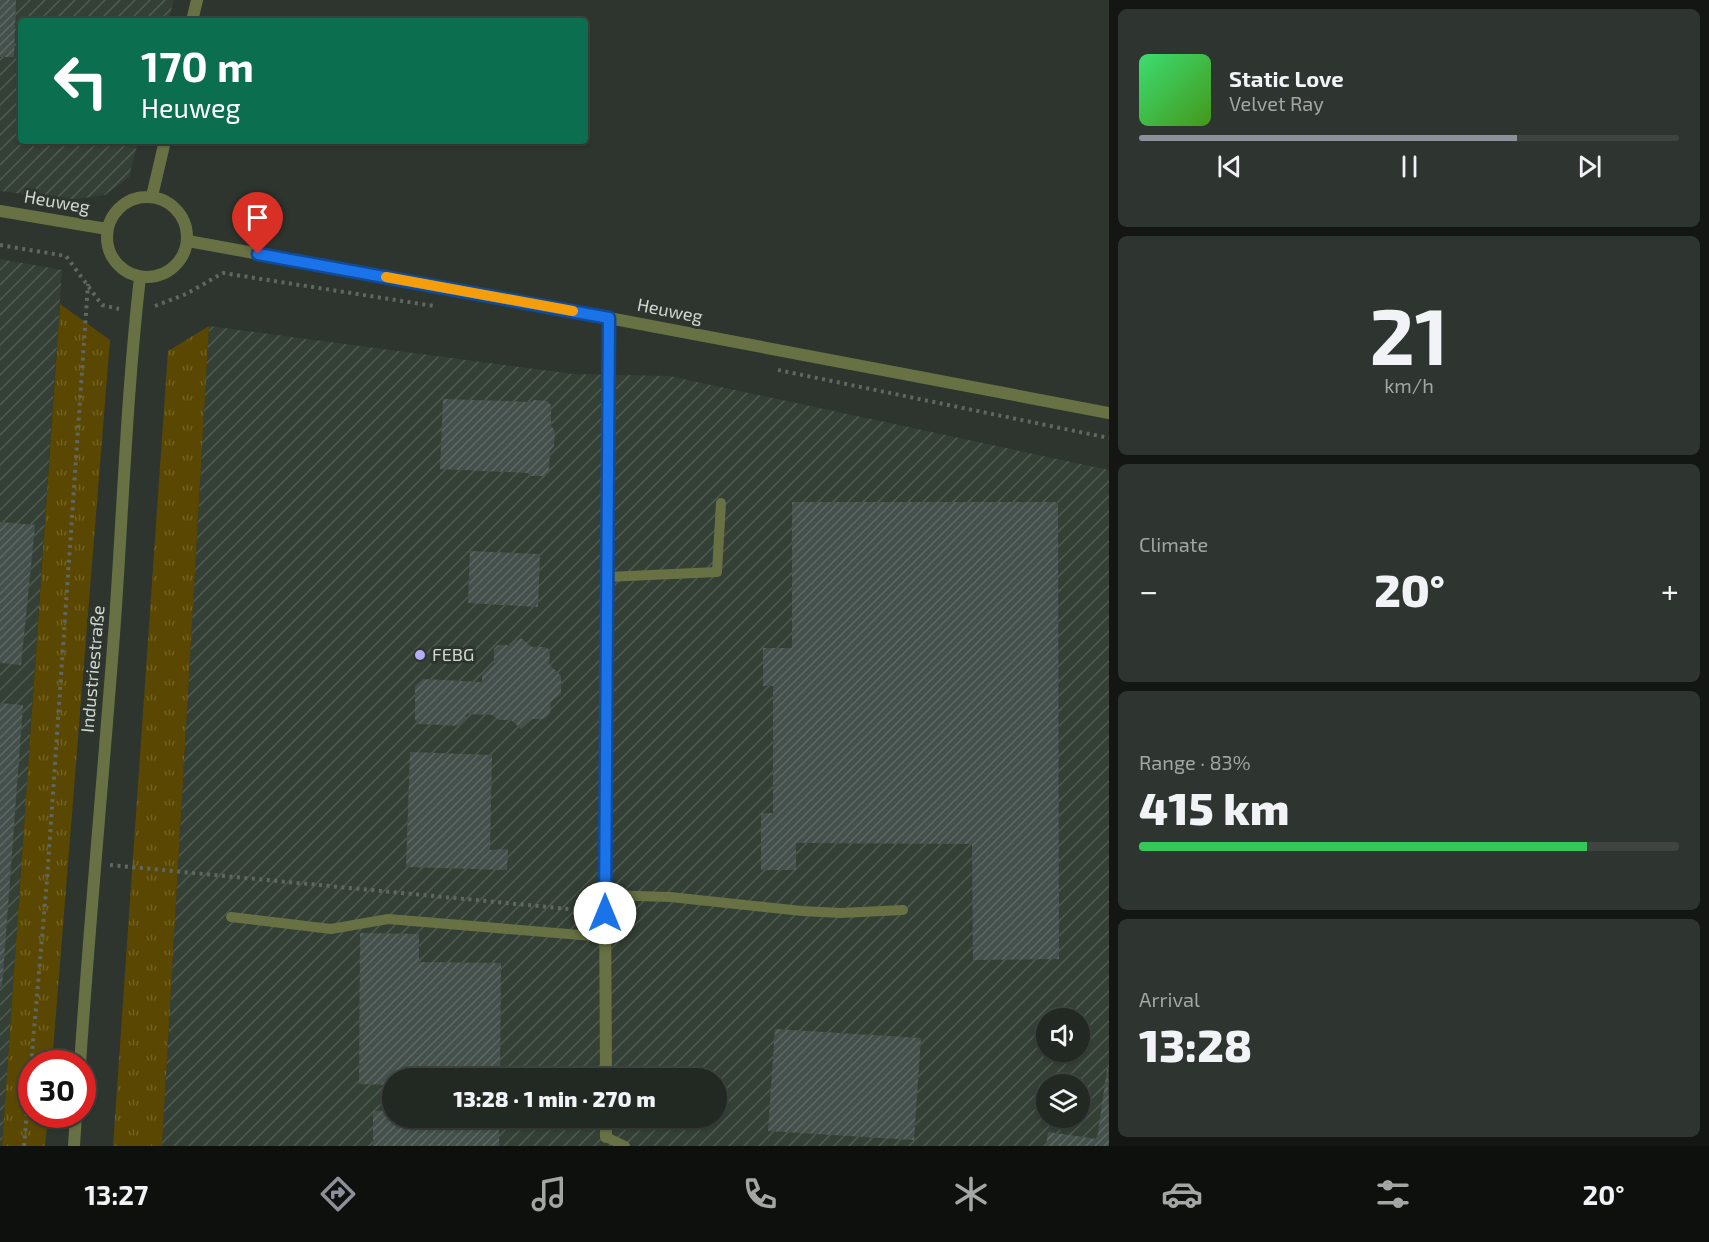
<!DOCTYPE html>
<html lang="en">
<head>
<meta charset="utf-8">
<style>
	:root { --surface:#222822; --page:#2e342f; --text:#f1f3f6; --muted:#a2a6a5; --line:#3f4440; --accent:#8c9099 }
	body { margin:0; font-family:"Exo 2",sans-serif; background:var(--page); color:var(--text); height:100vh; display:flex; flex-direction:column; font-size:22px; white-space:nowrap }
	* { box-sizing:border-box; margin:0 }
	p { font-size:20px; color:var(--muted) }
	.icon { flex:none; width:33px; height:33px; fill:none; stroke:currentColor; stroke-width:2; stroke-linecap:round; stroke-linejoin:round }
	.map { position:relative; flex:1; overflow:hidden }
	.details { display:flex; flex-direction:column; gap:9px; padding:9px; background:#131613; width:600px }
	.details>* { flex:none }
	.banner { position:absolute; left:18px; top:18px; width:570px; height:126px; border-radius:6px; box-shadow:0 2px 4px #0004,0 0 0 2px var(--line); background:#0b6e4f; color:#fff; overflow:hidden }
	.controls { position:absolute; left:1036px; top:1008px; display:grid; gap:12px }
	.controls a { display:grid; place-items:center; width:54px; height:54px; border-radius:50%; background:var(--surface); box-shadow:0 2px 4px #0004,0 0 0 2px var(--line); font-size:30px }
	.speed { position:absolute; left:18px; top:1050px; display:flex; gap:12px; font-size:30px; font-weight:700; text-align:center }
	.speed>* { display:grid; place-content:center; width:78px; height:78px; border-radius:50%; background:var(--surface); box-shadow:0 2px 4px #0004,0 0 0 2px var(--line); line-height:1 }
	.speed .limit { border:9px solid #d22; background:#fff; color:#111 }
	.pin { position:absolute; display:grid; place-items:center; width:51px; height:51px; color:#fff; margin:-62px -26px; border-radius:50% 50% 50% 0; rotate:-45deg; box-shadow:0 0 6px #0007 }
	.pin .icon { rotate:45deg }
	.me { position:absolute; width:66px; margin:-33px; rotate:0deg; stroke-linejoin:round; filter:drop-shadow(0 0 4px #0008) }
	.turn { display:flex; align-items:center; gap:21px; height:126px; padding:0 24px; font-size:27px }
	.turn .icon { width:78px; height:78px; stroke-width:2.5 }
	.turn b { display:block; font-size:42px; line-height:51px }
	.big { font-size:45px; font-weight:800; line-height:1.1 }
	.details .widget { flex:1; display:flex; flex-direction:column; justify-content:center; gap:9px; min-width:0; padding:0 21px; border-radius:9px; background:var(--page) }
	.details .dial { align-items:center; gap:0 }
	.dial b { font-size:78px; line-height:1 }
	.song { display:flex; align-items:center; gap:18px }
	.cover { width:72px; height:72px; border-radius:9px; background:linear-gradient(135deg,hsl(140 70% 55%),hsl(100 70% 35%)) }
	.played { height:6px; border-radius:3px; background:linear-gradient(90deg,var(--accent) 70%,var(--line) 70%) }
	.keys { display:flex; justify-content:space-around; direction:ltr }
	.heat { display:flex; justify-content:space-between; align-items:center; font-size:33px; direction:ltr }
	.charge { height:9px; border-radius:4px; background:linear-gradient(90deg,#34c759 83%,var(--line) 0) }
	.trip { position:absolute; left:382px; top:1068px; width:345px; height:60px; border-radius:30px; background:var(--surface); box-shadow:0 2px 4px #0004,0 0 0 2px var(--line); font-weight:800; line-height:60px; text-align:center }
	.tab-bar { display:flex; height:96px; justify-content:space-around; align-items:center; background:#0e100e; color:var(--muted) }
	.tab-bar .icon { width:42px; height:42px }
	.tab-bar .active { color:var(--accent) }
	.tab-bar b { font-size:27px; color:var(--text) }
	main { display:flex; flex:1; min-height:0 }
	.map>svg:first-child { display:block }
	.industrial { fill:url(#industrial-furrows); fill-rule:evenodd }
	.grass { fill:url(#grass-tufts) }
	.building { fill:url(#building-hatch) }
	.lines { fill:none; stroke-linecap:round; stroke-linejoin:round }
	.path { stroke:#606760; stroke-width:4; stroke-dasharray:3 4.5; stroke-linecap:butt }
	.service { stroke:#677143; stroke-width:10 }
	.minor { stroke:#677143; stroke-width:12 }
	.tertiary { stroke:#677143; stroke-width:12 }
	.route-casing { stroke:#114b97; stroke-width:15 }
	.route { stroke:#1a73e8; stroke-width:10 }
	.slow { stroke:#f59e0b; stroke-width:10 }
	.poi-dot { fill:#b6acf8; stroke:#2d352e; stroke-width:2 }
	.labels { text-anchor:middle; stroke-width:6; stroke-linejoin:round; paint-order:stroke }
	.street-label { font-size:18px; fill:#d2d7d2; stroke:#2d352e }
	.poi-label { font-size:18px; fill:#d2d7d2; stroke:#2d352e; text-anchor:start }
</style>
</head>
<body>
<main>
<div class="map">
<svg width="1109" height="1146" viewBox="0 0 1109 1146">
	<defs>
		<pattern id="industrial-furrows" width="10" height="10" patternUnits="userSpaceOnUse" patternTransform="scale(1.5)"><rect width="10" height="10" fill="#344035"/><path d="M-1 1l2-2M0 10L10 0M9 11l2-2" fill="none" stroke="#505b51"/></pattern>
		<pattern id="grass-tufts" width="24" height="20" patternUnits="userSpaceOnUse" patternTransform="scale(1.5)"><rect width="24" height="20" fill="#5a4701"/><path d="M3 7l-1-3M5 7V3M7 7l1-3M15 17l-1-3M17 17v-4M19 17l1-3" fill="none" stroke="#716125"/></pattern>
		<pattern id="building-hatch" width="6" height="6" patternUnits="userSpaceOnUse" patternTransform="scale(1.5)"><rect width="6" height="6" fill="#44504c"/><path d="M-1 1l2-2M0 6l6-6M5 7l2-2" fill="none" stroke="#5e6865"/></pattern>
	</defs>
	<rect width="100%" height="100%" fill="#2d352e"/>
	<path class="industrial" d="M0,0H174L168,21H21V141H138L129,177L105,195L70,200L0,191Z
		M0,259L62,270L2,1146H0Z
		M209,326L573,374L669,376L1109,470V1146H162ZM1047,1018H1080V1052H1047ZM393,1078H717V1118H393ZM1047,1084H1080V1118H1047Z"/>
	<path class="grass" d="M60,304L110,340L52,1063L32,1064V1114L48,1115L45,1146H2Z
		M209,326L162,1146H113L168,351Z"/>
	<path class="building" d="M0,0H16L14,57H0Z
		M443,399L531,402L534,400L547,401L551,405V426L555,431L554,446L550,451L549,471L544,476H530L528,473L440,469Z
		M792,502H1058L1059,959L973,960L972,844L796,843V870H761V813H773V686H763V648H792Z
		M0,522L35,525L21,665L0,663Z
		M470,551L540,554L538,607L468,603Z
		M521,638L532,647H545L550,650L549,664L561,676V694L551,702L550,713L544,719H532L521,729L511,720H499L492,715L466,714V720L460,726L419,724L415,720V686L423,679L482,682V675L494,664V649L498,645H510Z
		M0,703L23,705L2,987H0Z
		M410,752L492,755L490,850L508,849L507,870L406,867Z
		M360,933L419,934V962L501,963L500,1078H393V1085L359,1084Z
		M775,1029L921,1038L914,1140L768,1131Z
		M1108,1063L1109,1146H1046L1048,1132L1097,1139Z
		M373,1111H393V1118H499V1146H373Z"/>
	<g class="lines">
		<path class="path" d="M0,245L66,256L102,305L119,309
			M155,306L186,294L223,273L434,306
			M778,370L1109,438
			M110,865L590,911
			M24,1146L47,880L88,284"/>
		<path class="service" d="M607,577L717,572L721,503
			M605,895L670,897L802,911L841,913L903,910
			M231,917L331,929L388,919L605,937
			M606,1137L625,1146"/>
		<path class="minor" d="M0,211L107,229
			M188,241L609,318L1109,413
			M606,1078L605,895L609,318
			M606,1118V1137"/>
		<path class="tertiary" d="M192,21L197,0
			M152,196L165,141
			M107 237a40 40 0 1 1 80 0a40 40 0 1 1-80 0Z
			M80,1064C90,916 104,768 115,621C123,506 127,391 140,277
			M74,1146L76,1114"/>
	</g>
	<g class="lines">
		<defs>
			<path id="route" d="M258,254L609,318L605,913"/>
		</defs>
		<use href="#route" class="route-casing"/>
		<use href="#route" class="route"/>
		<path class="slow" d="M386,277L573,311"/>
	</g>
	<circle class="poi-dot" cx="420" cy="655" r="6"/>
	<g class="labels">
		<g class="street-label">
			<text transform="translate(57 202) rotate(10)" y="6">Heuweg</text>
			<text transform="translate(670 311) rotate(11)" y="6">Heuweg</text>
			<text transform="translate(93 669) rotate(-85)" y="6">Industriestraße</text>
		</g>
		<g class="poi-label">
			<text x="432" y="661">FEBG</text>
		</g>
	</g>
</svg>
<div class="controls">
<a><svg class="icon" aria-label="sound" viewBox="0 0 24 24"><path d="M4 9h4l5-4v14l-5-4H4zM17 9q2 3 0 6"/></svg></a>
<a><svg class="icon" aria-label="layers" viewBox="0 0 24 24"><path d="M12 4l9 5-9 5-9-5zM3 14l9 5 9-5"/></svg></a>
</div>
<div class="speed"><div class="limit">30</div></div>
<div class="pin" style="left:258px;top:254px;background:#d93025"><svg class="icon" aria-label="arrive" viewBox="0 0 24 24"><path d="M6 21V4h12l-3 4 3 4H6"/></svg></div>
<svg class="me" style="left:605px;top:913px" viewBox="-20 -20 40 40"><circle r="19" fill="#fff"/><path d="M0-13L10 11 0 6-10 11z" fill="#1a73e8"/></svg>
<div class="trip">13:28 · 1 min · 270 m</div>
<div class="banner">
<div class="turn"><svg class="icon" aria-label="left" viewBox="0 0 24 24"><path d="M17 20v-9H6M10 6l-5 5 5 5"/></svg><div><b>170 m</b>Heuweg</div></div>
</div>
</div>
<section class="details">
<div class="widget">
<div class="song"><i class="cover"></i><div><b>Static Love</b><p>Velvet Ray</p></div></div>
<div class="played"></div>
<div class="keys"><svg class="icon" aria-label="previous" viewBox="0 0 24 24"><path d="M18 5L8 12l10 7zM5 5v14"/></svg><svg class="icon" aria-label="pause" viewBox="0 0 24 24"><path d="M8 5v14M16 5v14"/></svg><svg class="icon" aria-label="next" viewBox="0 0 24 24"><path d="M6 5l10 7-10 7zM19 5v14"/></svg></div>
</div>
<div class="widget dial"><b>21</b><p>km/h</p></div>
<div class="widget"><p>Climate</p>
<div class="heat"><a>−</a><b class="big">20°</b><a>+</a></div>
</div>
<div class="widget"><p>Range · 83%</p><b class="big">415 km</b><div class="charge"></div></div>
<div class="widget"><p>Arrival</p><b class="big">13:28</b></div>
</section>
</main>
<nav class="tab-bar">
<b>13:27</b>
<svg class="icon active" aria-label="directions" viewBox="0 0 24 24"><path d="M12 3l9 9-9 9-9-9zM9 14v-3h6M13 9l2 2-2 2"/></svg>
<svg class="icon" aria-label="music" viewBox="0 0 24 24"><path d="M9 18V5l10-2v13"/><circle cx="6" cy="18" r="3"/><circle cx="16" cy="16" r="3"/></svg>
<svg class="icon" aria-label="phone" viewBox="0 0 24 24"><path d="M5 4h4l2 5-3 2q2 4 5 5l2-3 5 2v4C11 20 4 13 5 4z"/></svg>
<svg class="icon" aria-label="climate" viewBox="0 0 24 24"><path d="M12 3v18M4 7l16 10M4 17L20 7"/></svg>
<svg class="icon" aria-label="car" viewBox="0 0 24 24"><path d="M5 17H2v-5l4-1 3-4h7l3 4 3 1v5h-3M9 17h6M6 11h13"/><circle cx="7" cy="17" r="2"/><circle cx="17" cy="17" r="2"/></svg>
<svg class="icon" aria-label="filters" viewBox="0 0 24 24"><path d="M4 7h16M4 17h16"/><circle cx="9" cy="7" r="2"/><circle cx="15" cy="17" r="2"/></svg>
<b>20°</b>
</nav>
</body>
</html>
